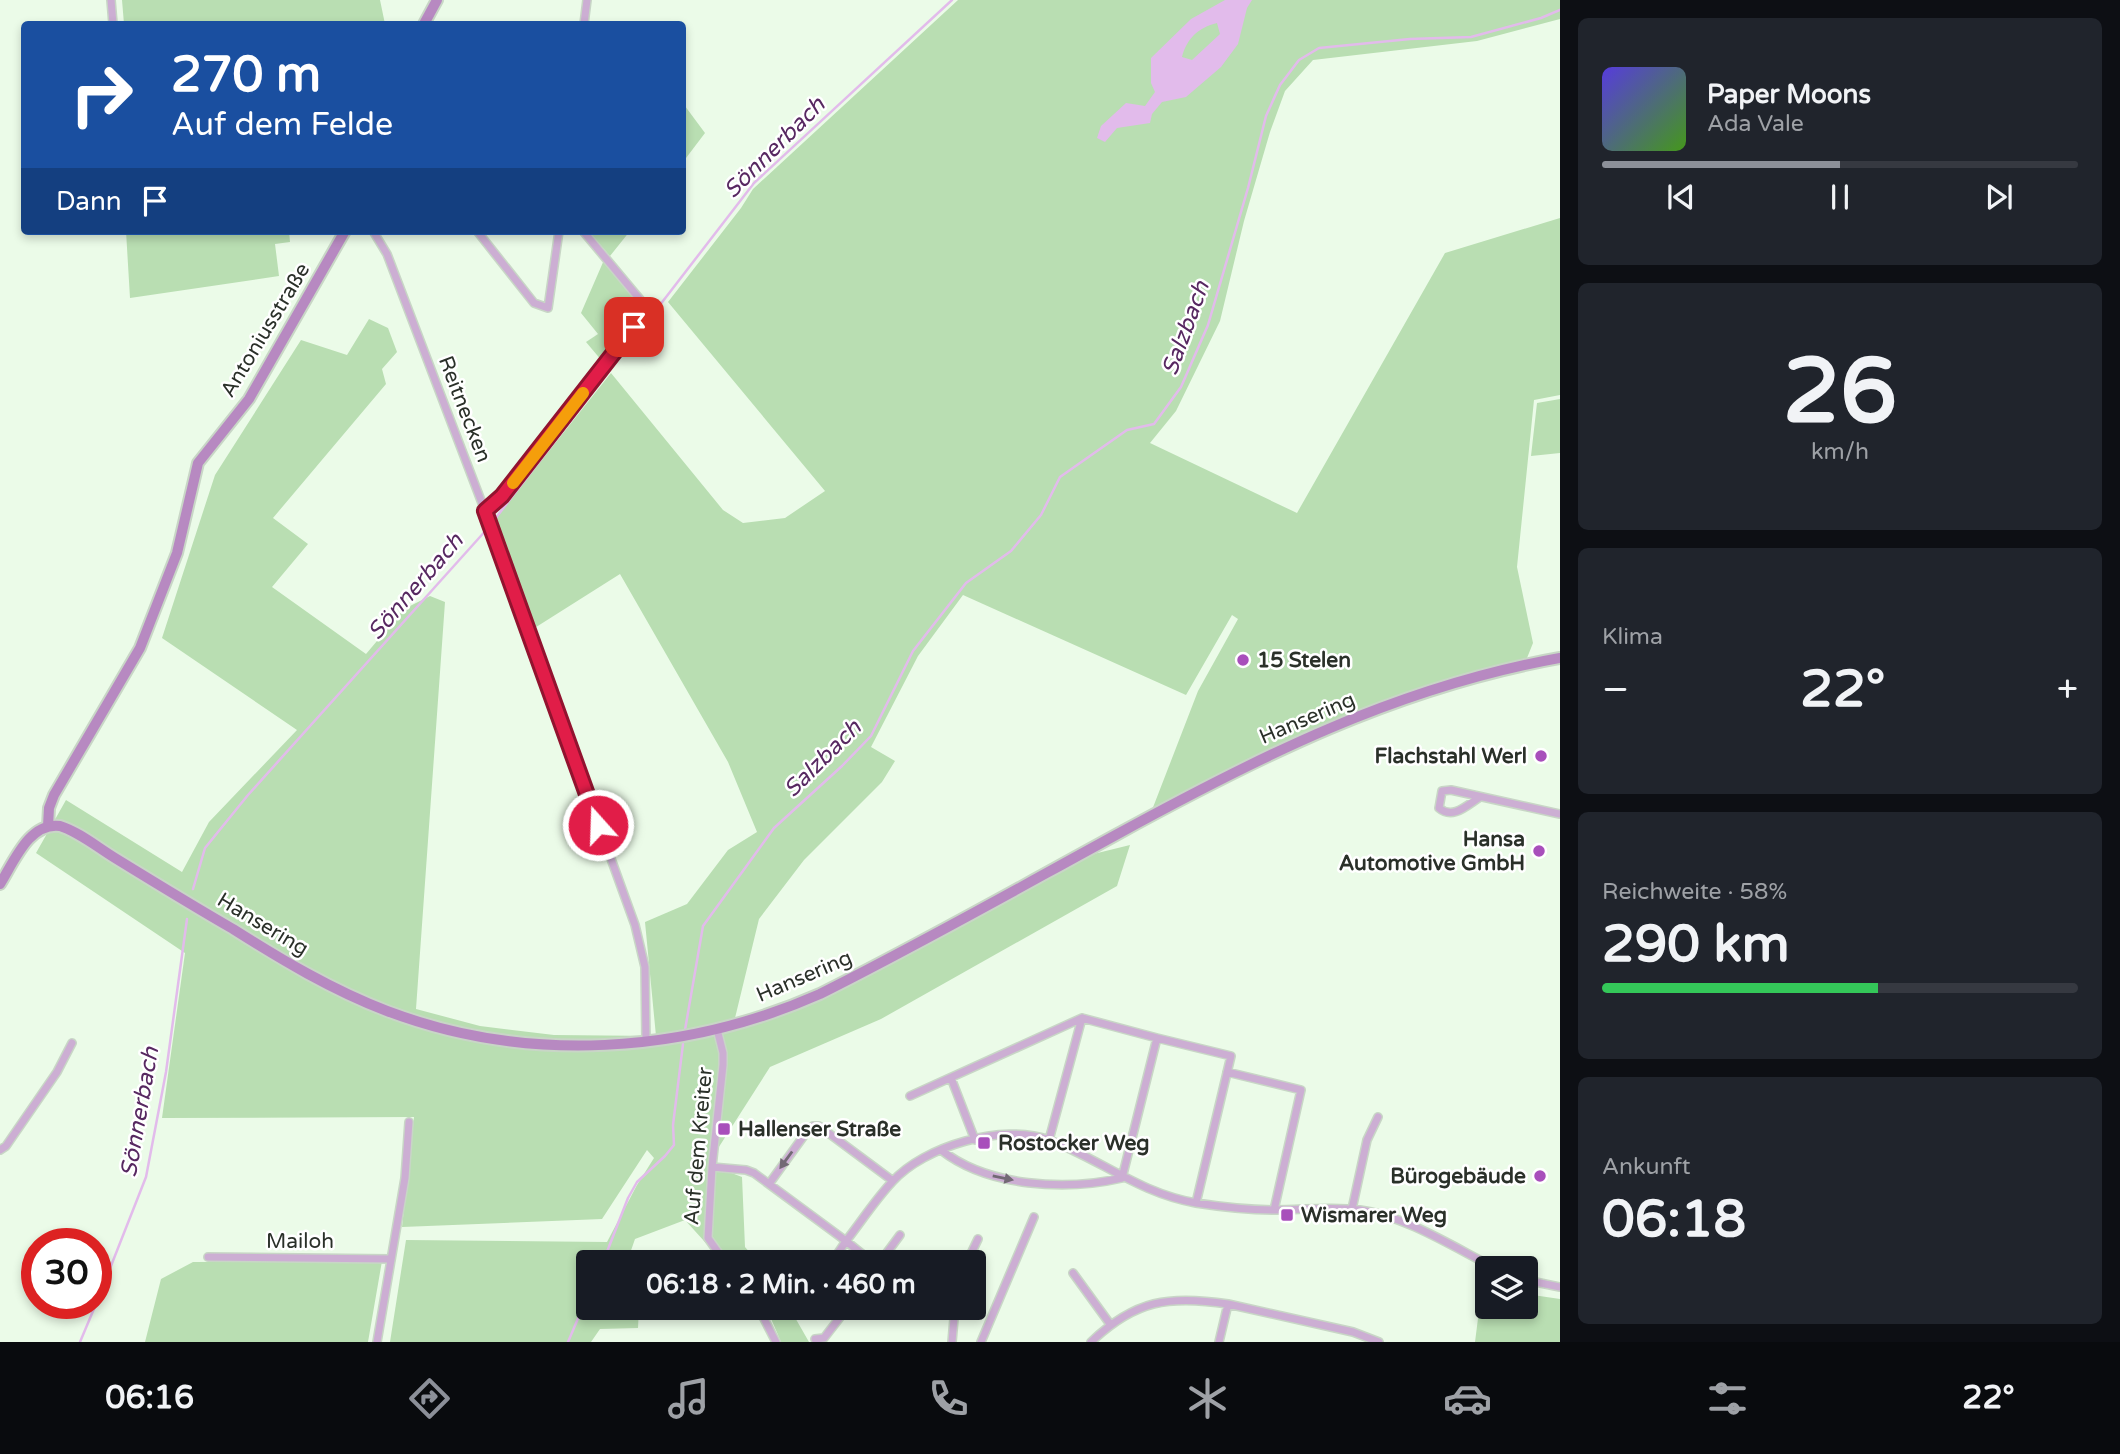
<!DOCTYPE html>
<html lang="de">
<head>
<meta charset="utf-8">
<style>
	:root { --surface:#171b24; --page:#20242c; --text:#f1f3f6; --muted:#9ea1a6; --line:#363941; --accent:#8c9099 }
	body { margin:0; font-family:"Varela Round",sans-serif; background:var(--page); color:var(--text); height:100vh; display:flex; flex-direction:column; font-size:26px; white-space:nowrap }
	* { box-sizing:border-box; margin:0 }
	p { font-size:23px; color:var(--muted) }
	.icon { flex:none; width:38px; height:38px; fill:none; stroke:currentColor; stroke-width:2; stroke-linecap:round; stroke-linejoin:round }
	.map { position:relative; flex:1; overflow:hidden }
	.details { display:flex; flex-direction:column; gap:18px; padding:18px; background:#0d0f14; width:560px }
	.details>* { flex:none }
	.top-card { position:absolute; left:21px; top:21px; width:665px; height:214px; border-radius:7px; box-shadow:0 4px 10px #0003; background:#1a4fa0; color:#fff; overflow:hidden }
	.tools { position:absolute; left:1475px; top:1256px; display:grid; gap:14px }
	.tools a { display:grid; place-items:center; width:63px; height:63px; border-radius:7px; background:var(--surface); box-shadow:0 4px 10px #0003; font-size:35px }
	.speed { position:absolute; left:21px; top:1228px; display:flex; gap:14px; font-size:35px; font-weight:700; text-align:center }
	.speed>* { display:grid; place-content:center; width:91px; height:91px; border-radius:50%; background:var(--surface); box-shadow:0 4px 10px #0003; line-height:1 }
	.speed .limit { border:10px solid #d22; background:#fff; color:#111 }
	.pin { position:absolute; display:grid; place-items:center; width:60px; height:60px; color:#fff; margin:-30px; border-radius:14px; box-shadow:0 4px 10px #0006 }
	.me { position:absolute; width:77px; margin:-38px; rotate:340deg; stroke-linejoin:round; filter:drop-shadow(0 0 5px #0008) }
	.turn { display:flex; align-items:center; gap:24px; height:147px; padding:0 35px; font-size:32px }
	.turn .icon { width:91px; height:91px; stroke-width:2.5 }
	.turn b { display:block; font-size:49px; line-height:60px }
	.then { display:flex; align-items:center; height:66px; padding:0 35px; background:#0003; gap:14px; font-size:26px }
	.big { font-size:52px; font-weight:700; line-height:1.1 }
	.details .widget { flex:1; display:flex; flex-direction:column; justify-content:center; gap:10px; min-width:0; padding:0 24px; border-radius:10px; background:var(--page) }
	.details .dial { align-items:center; gap:0 }
	.dial b { font-size:91px; line-height:1 }
	.song { display:flex; align-items:center; gap:21px }
	.cover { width:84px; height:84px; border-radius:10px; background:linear-gradient(135deg,hsl(250 70% 55%),hsl(100 70% 35%)) }
	.played { height:7px; border-radius:4px; background:linear-gradient(90deg,var(--accent) 50%,var(--line) 50%) }
	.keys { display:flex; justify-content:space-around; direction:ltr }
	.heat { display:flex; justify-content:space-between; align-items:center; font-size:38px; direction:ltr }
	.charge { height:10px; border-radius:5px; background:linear-gradient(90deg,#34c759 58%,var(--line) 0) }
	.trip { position:absolute; left:576px; top:1250px; width:410px; height:70px; border-radius:7px; background:var(--surface); box-shadow:0 4px 10px #0003; font-weight:700; line-height:70px; text-align:center }
	.menu { display:flex; height:112px; justify-content:space-around; align-items:center; background:#090b0e; color:var(--muted) }
	.menu .icon { width:49px; height:49px }
	.menu .current { color:var(--accent) }
	.menu b { font-size:32px; color:var(--text) }
	main { display:flex; flex:1; min-height:0 }
	.map>svg:first-child { display:block }
	.green { fill:#b9deb2 }
	.water { fill:#e2bbeb; fill-rule:evenodd }
	.lines { fill:none; stroke-linecap:round; stroke-linejoin:round }
	.stream { stroke:#e2bbeb; stroke-width:2.5 }
	.street-casing { stroke:#c8d6c6; stroke-width:10 }
	.secondary-casing { stroke:#c8d6c6; stroke-width:14 }
	.street { stroke:#ccaed3; stroke-width:7 }
	.secondary { stroke:#b789c1; stroke-width:10 }
	.oneway { fill:#736975 }
	.route-casing { stroke:#92132f; stroke-width:18 }
	.route { stroke:#e11d48; stroke-width:12 }
	.slow { stroke:#f59e0b; stroke-width:12 }
	.poi-dot { fill:#a84fbb; stroke:#fff; stroke-width:2.5 }
	.labels { text-anchor:middle; stroke-width:5; stroke-linejoin:round; paint-order:stroke }
	.street-label { font-size:21px; fill:#2a3029; stroke:#fff }
	.poi-label { font-size:21px; font-weight:bold; fill:#2a3029; stroke:#fff; text-anchor:start }
	.water-label { font-size:23px; font-style:italic; fill:#572861; stroke:#fff }
</style>
</head>
<body>
<main>
<div class="map">
<svg width="1560" height="1342" viewBox="0 0 1560 1342">
	<rect width="100%" height="100%" fill="#ebfbe8"/>
	<path class="green" d="M122,0H380L385,24H124Z
		M958,0H1560V19L1477,41L1313,60L1285,91L1270,132L1244,221L1220,321L1176,411L1150,443L1297,513L1445,253L1560,218V395L1534,400L1517,567L1533,643L1527,658L1404,693L1301,734L1152,810L1198,691L1238,619L1232,615L1186,695L963,595L918,656L871,747L895,761L882,782L804,860L759,919L735,1018L791,1002L878,959L1049,865L1130,845L1117,886L881,1019L770,1067L708,1164L742,1177L745,1247L758,1262H723L685,1220L635,1239L627,1262H588V1307L639,1308L638,1328L600,1329L591,1342H390L406,1240L607,1242L637,1185L654,1158L647,1150L602,1219L402,1227L414,1117L162,1118L185,953L36,853L66,800L182,872L209,822L297,730L162,638L215,475L301,340L347,355L369,319L388,328L397,352L382,369L386,384L273,518L308,544L272,587L366,654L404,609L430,596L445,602L416,1009L480,1026L554,1035L656,1036L645,922L687,904L728,850L757,832L728,762L620,574L533,629L493,521L611,373L723,510L743,523L785,518L825,491L668,302L741,208L753,189Z
		M682,102L705,133L683,162H682Z
		M126,231H289L290,242L275,244L279,276L130,298Z
		M588,231H630L610,256Z
		M604,260L640,303V315L602,361L586,342L598,334L581,313Z
		M1560,399V453L1531,456L1537,403Z
		M382,1261L368,1342H145L161,1279L193,1262Z
		M1482,1287L1487,1288L1488,1307H1526V1294L1560,1299V1342H1475Z
		M763,1307H789L809,1342H781L769,1314Z"/>
	<path class="water" d="M1225,0H1252L1247,8L1238,44L1221,67L1186,97L1162,102L1152,114L1150,123L1117,128L1105,142L1097,138L1101,126L1126,103L1145,106L1155,92L1151,83V58L1191,19ZM1217,23L1220,34L1192,60L1182,57C1187,38 1198,28 1217,23Z"/>
	<g class="lines">
		<path class="stream" d="M193,889L205,848L248,795L488,528L754,183L952,0
			M685,1030L703,926L774,828L842,766L871,736L913,651L966,583L1011,551L1041,515L1060,477L1127,430L1154,424L1181,387L1208,325L1248,188L1266,116L1280,85L1299,60L1319,48L1410,39L1471,37L1541,18L1560,10
			M603,1262L628,1198L637,1182L665,1156L674,1145L673,1125L683,1044
			M96,1304L146,1177L166,1072L187,919
			M80,1342L96,1304
			M568,1342L588,1295"/>
		<defs>
			<path id="street" d="M111,0L113,24
				M584,24L587,0
				M373,231L387,254L485,511L635,925L645,967L646,1042
				M477,231L534,303L548,308L559,231
				M485,511L502,496L648,309L583,231
				M1480,797C1467,805 1453,820 1439,808L1442,791L1451,790L1560,814
				M717,1029L723,1053V1065L712,1167L708,1238L725,1262
				M1157,1038L1231,1056L1196,1203
				M1227,1072L1301,1090L1274,1210
				M951,1078L975,1140
				M910,1096L1082,1018
				M1049,1140L1082,1018
				M0,1150L6,1146L57,1072L72,1043
				M941,1150C988,1187 1066,1191 1122,1178L1157,1038L1082,1018
				M712,1167L746,1170L754,1173L846,1241C861,1222 875,1200 892,1182C924,1146 1003,1123 1049,1140C1100,1159 1139,1193 1196,1203C1222,1207 1249,1210 1275,1210C1303,1210 1333,1206 1360,1210C1406,1216 1455,1248 1497,1269
				M769,1184L808,1130L813,1126H819L893,1181
				M1352,1209L1367,1140L1378,1117
				M208,1257L391,1259
				M832,1262L846,1241L872,1262
				M880,1262L900,1235
				M967,1262L978,1239
				M1073,1273L1110,1324
				M1526,1280L1560,1287
				M1228,1304L1353,1332L1379,1342
				M758,1307L776,1342
				M798,1311L800,1307
				M815,1339L824,1338L848,1307
				M377,1342L405,1178L409,1122
				M952,1342L955,1307
				M981,1342L1034,1217
				M1091,1342C1135,1300 1169,1295 1228,1304L1219,1342"/>
			<path id="secondary" d="M424,24L437,0
				M48,826L49,808L54,795L140,648L177,553L198,463L249,399L345,231
				M0,884C14,862 29,822 60,826C79,832 97,847 115,858C154,882 193,906 233,929C282,960 332,990 387,1011C527,1064 684,1054 820,994C920,944 1017,889 1114,836C1258,757 1397,687 1560,658"/>
		</defs>
		<use href="#street" class="street-casing"/>
		<use href="#secondary" class="secondary-casing"/>
		<use href="#street" class="street"/>
		<use href="#secondary" class="secondary"/>
	</g>
	<defs><path id="oneway-solid" d="M-6-.8H1V-3.2L6.5 0L1 3.2V.8H-6Z" transform="scale(1.75)"/></defs>
	<g class="oneway">
		<use href="#oneway-solid" transform="translate(786 1160) rotate(126)"/>
		<use href="#oneway-solid" transform="translate(1003 1178) rotate(12)"/>
	</g>
	<g class="lines">
		<defs>
			<path id="route" d="M598,825L485,511L502,496L634,327"/>
		</defs>
		<use href="#route" class="route-casing"/>
		<use href="#route" class="route"/>
		<path class="slow" d="M513,483L583,393"/>
	</g>
	<g class="poi-dot">
		<circle cx="1243" cy="660" r="7"/>
		<circle cx="1541" cy="756" r="7"/>
		<circle cx="1539" cy="851" r="7"/>
		<rect x="717" y="1122" width="14" height="14" rx="3.5"/>
		<rect x="977" y="1136" width="14" height="14" rx="3.5"/>
		<circle cx="1540" cy="1176" r="7"/>
		<rect x="1280" y="1208" width="14" height="14" rx="3.5"/>
	</g>
	<g class="labels">
		<g class="street-label">
			<text transform="translate(265 330) rotate(-59)" y="7">Antoniusstraße</text>
			<text transform="translate(465 409) rotate(69)" y="7">Reitnecken</text>
			<text transform="translate(1307 718) rotate(-23)" y="7">Hansering</text>
			<text transform="translate(263 924) rotate(31)" y="7">Hansering</text>
			<text transform="translate(804 976) rotate(-23)" y="7">Hansering</text>
			<text transform="translate(698 1146) rotate(-85)" y="7">Auf dem Kreiter</text>
			<text x="300" y="1248">Mailoh</text>
		</g>
		<g class="poi-label">
			<text x="1257" y="667">15 Stelen</text>
			<text x="1527" y="763" text-anchor="end">Flachstahl Werl</text>
			<text x="1525" y="846" text-anchor="end">Hansa<tspan x="1525" dy="24">Automotive GmbH</tspan></text>
			<text x="738" y="1136">Hallenser Straße</text>
			<text x="998" y="1150">Rostocker Weg</text>
			<text x="1526" y="1183" text-anchor="end">Bürogebäude</text>
			<text x="1301" y="1222">Wismarer Weg</text>
		</g>
		<g class="water-label">
			<text transform="translate(774 147) rotate(-45)" y="8">Sönnerbach</text>
			<text transform="translate(1185 328) rotate(-70)" y="8">Salzbach</text>
			<text transform="translate(415 586) rotate(-49)" y="8">Sönnerbach</text>
			<text transform="translate(822 758) rotate(-45)" y="8">Salzbach</text>
			<text transform="translate(139 1112) rotate(-80)" y="8">Sönnerbach</text>
		</g>
	</g>
</svg>
<div class="tools">
<a><svg class="icon" aria-label="layers" viewBox="0 0 24 24"><path d="M12 4l9 5-9 5-9-5zM3 14l9 5 9-5"/></svg></a>
</div>
<div class="speed"><div class="limit">30</div></div>
<div class="pin" style="left:634px;top:327px;background:#d93025"><svg class="icon" aria-label="arrive" viewBox="0 0 24 24"><path d="M6 21V4h12l-3 4 3 4H6"/></svg></div>
<svg class="me" style="left:598px;top:825px" viewBox="-20 -20 40 40"><circle r="17" fill="#e11d48" stroke="#fff" stroke-width="3"/><path d="M0-11L8 9 0 5-8 9z" fill="#fff"/></svg>
<div class="trip">06:18 · 2 Min. · 460 m</div>
<div class="top-card">
<div class="turn"><svg class="icon" aria-label="right" viewBox="0 0 24 24"><path d="M7 20v-9h11M14 6l5 5-5 5"/></svg><div><b>270 m</b>Auf dem Felde</div></div>
<div class="then">Dann<svg class="icon" aria-label="arrive" viewBox="0 0 24 24"><path d="M6 21V4h12l-3 4 3 4H6"/></svg></div>
</div>
</div>
<section class="details">
<div class="widget">
<div class="song"><i class="cover"></i><div><b>Paper Moons</b><p>Ada Vale</p></div></div>
<div class="played"></div>
<div class="keys"><svg class="icon" aria-label="previous" viewBox="0 0 24 24"><path d="M18 5L8 12l10 7zM5 5v14"/></svg><svg class="icon" aria-label="pause" viewBox="0 0 24 24"><path d="M8 5v14M16 5v14"/></svg><svg class="icon" aria-label="next" viewBox="0 0 24 24"><path d="M6 5l10 7-10 7zM19 5v14"/></svg></div>
</div>
<div class="widget dial"><b>26</b><p>km/h</p></div>
<div class="widget"><p>Klima</p>
<div class="heat"><a>−</a><b class="big">22°</b><a>+</a></div>
</div>
<div class="widget"><p>Reichweite · 58%</p><b class="big">290 km</b><div class="charge"></div></div>
<div class="widget"><p>Ankunft</p><b class="big">06:18</b></div>
</section>
</main>
<nav class="menu">
<b>06:16</b>
<svg class="icon current" aria-label="directions" viewBox="0 0 24 24"><path d="M12 3l9 9-9 9-9-9zM9 14v-3h6M13 9l2 2-2 2"/></svg>
<svg class="icon" aria-label="music" viewBox="0 0 24 24"><path d="M9 18V5l10-2v13"/><circle cx="6" cy="18" r="3"/><circle cx="16" cy="16" r="3"/></svg>
<svg class="icon" aria-label="phone" viewBox="0 0 24 24"><path d="M5 4h4l2 5-3 2q2 4 5 5l2-3 5 2v4C11 20 4 13 5 4z"/></svg>
<svg class="icon" aria-label="climate" viewBox="0 0 24 24"><path d="M12 3v18M4 7l16 10M4 17L20 7"/></svg>
<svg class="icon" aria-label="car" viewBox="0 0 24 24"><path d="M5 17H2v-5l4-1 3-4h7l3 4 3 1v5h-3M9 17h6M6 11h13"/><circle cx="7" cy="17" r="2"/><circle cx="17" cy="17" r="2"/></svg>
<svg class="icon" aria-label="filters" viewBox="0 0 24 24"><path d="M4 7h16M4 17h16"/><circle cx="9" cy="7" r="2"/><circle cx="15" cy="17" r="2"/></svg>
<b>22°</b>
</nav>
</body>
</html>
